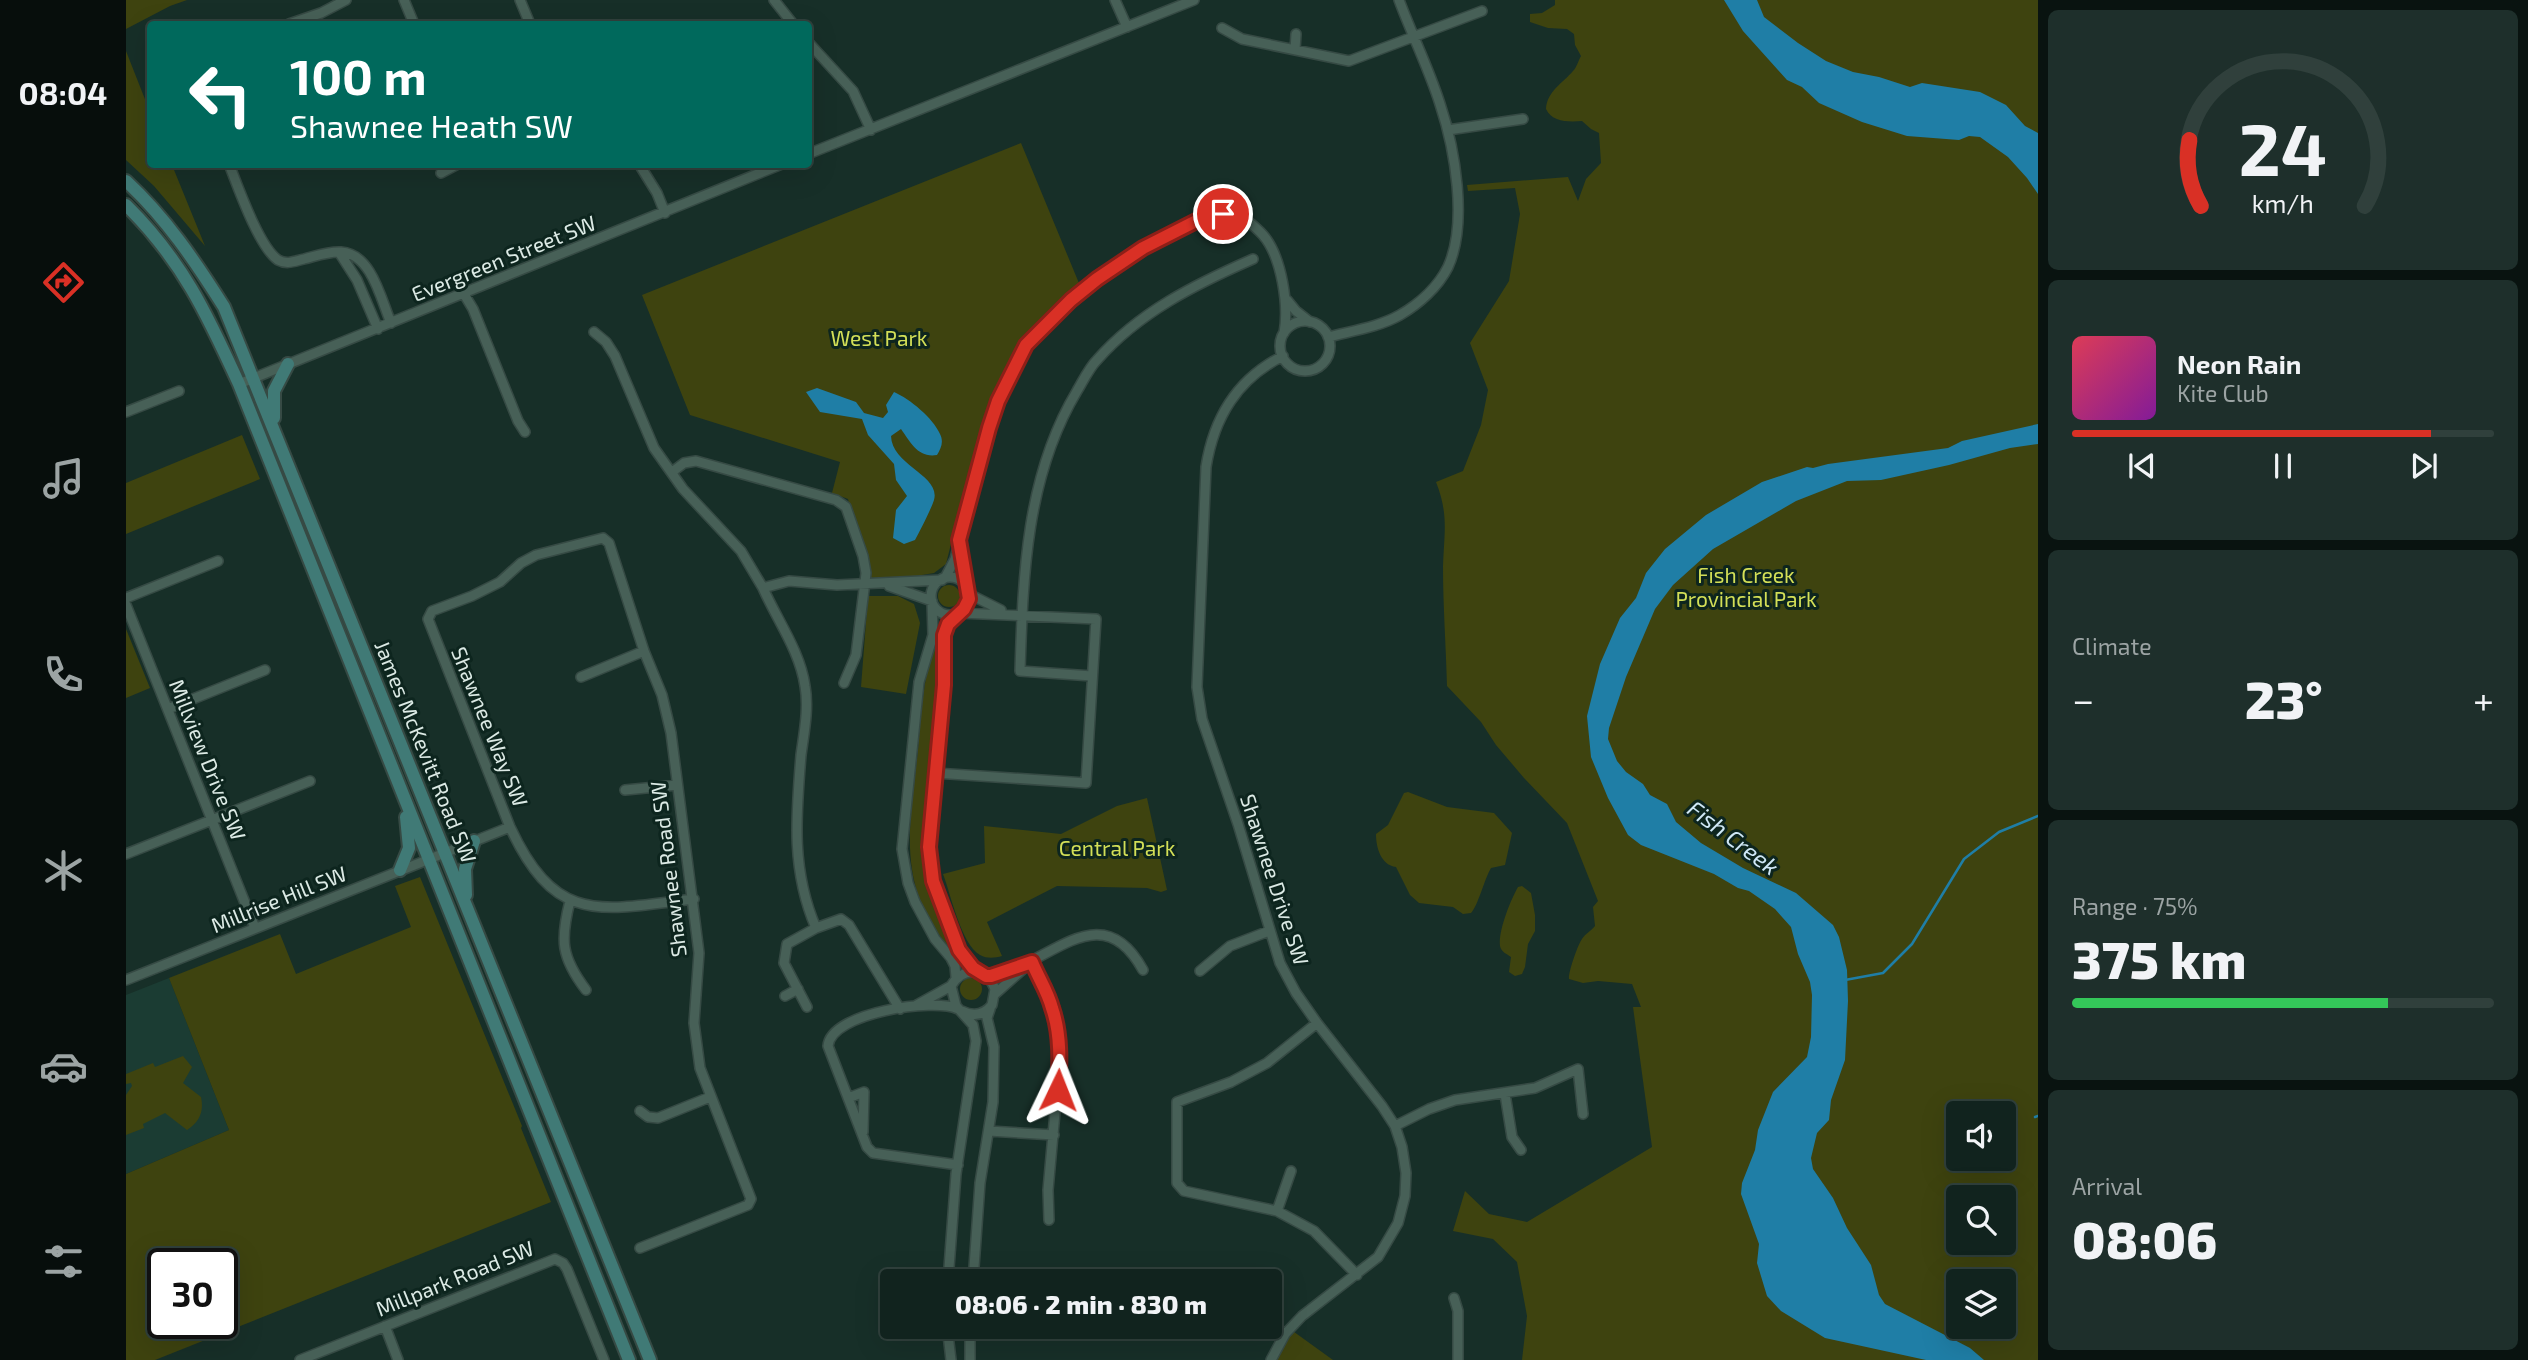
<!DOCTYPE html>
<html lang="en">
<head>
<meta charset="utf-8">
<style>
	:root { --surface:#11231e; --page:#1e2f2b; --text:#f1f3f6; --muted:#9ca4a4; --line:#30403c; --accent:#d93025 }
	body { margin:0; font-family:"Exo 2",sans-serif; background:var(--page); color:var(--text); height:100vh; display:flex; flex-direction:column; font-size:26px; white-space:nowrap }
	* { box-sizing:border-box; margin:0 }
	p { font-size:23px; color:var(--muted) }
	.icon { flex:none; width:38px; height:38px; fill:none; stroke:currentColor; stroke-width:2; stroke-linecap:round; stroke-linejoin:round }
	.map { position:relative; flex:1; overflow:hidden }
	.sheet { display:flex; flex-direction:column; gap:10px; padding:10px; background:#091310; width:490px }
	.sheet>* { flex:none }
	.guide { position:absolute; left:21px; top:21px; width:665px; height:147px; border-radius:7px; box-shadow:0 7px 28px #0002,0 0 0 2px var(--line); background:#00695c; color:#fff; overflow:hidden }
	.fabs { position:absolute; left:1820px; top:1101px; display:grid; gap:14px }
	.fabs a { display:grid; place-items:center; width:70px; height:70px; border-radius:7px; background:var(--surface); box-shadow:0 7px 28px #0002,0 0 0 2px var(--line); font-size:35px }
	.speed { position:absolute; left:21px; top:1248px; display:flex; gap:14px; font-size:35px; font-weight:700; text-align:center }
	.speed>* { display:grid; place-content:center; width:91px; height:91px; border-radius:50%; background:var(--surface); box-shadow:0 7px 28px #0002,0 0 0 2px var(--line); line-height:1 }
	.speed .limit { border:4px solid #111; border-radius:10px; background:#fff; color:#111 }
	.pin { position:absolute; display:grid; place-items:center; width:60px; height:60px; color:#fff; margin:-30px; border:4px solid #fff; border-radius:50%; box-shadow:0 2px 7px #0007 }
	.me { position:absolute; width:77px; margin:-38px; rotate:2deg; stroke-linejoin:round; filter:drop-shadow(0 0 5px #0008) }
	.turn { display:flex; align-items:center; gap:24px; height:147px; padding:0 28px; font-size:32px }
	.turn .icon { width:91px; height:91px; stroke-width:2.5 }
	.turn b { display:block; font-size:49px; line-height:60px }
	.big { font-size:52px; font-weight:800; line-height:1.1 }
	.sheet .card { flex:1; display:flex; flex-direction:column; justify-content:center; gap:10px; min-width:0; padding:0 24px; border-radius:10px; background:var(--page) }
	.sheet .dial { align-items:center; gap:0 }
	.dial svg { height:182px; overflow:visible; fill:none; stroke:var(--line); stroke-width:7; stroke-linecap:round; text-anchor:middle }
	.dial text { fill:var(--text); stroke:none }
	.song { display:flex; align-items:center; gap:21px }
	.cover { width:84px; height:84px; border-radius:10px; background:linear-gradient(135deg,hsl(350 70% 55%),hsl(290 70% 35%)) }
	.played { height:7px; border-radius:4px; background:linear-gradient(90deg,var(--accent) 85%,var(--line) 85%) }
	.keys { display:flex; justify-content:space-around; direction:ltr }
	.heat { display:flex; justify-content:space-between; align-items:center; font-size:38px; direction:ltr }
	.charge { height:10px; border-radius:5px; background:linear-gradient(90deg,#34c759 75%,var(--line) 0) }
	.trip { position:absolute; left:754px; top:1269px; width:402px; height:70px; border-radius:7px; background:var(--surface); box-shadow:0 7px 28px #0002,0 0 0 2px var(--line); font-weight:800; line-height:70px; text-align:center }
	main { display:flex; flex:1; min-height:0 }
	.dock { display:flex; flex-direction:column; width:126px; justify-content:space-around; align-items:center; background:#070e0c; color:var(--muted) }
	.dock .icon { width:49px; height:49px }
	.dock .active { color:var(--accent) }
	.dock b { font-size:32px; color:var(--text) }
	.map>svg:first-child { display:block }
	.built { fill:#1b3c33 }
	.green { fill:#3e430f; fill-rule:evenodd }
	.water { fill:#1f7ea6 }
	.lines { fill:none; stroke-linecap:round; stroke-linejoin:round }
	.stream { stroke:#1f7ea6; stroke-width:2.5 }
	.minor-casing { stroke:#364a44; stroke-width:12 }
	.secondary-casing { stroke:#364a44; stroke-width:16 }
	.minor { stroke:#476057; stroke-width:9 }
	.secondary { stroke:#407a76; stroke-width:12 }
	.route-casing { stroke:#8d1f18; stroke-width:18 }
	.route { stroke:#d93025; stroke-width:12 }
	.labels { text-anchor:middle; stroke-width:6; stroke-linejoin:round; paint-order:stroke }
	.street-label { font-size:21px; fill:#dceae5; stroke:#0d251e }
	.park-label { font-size:21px; fill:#d3df57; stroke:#0d251e }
	.water-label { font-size:23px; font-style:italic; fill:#d0e8f6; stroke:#0d251e }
</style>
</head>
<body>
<main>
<nav class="dock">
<b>08:04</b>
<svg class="icon active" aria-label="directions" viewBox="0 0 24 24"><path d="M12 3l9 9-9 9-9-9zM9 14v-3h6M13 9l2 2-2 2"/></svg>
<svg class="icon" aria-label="music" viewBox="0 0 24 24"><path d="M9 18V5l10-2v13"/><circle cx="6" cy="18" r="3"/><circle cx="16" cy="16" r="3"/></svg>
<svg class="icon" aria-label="phone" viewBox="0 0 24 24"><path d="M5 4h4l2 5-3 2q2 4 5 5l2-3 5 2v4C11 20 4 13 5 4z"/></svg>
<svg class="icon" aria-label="climate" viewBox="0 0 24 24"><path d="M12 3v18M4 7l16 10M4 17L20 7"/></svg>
<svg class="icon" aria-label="car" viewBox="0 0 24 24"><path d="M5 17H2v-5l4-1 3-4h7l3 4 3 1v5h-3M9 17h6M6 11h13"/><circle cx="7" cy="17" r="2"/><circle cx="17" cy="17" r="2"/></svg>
<svg class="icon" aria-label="filters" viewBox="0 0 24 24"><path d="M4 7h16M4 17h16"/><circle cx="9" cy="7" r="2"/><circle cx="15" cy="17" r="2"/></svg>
</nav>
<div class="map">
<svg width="1912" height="1360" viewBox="0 0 1912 1360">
	<rect width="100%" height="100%" fill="#172f28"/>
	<path class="built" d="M43,978L103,1130L0,1174V995Z"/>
	<path class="green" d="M0,0H61L44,6L0,29Z
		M1429,0H1912V1360H1396L1401,1316L1391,1262L1367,1239L1327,1231L1339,1191L1363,1214L1401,1222L1526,1147L1507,1007H1515L1506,984L1472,981L1457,983L1443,979C1442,973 1452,944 1456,939C1459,934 1465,931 1469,926L1467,907L1472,901L1441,823L1398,778L1370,745L1355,722L1321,686C1320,646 1317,606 1317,567C1318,533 1323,515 1310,482L1337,471L1355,425L1362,390L1344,343L1383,281L1394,214L1389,188L1342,191L1341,185L1442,177L1452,201L1460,179L1475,163L1473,133L1465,129L1456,121C1442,122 1426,122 1420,109C1421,91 1437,83 1447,71C1451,67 1452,61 1455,56L1449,45L1448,34L1441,29L1422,28L1404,22V14L1416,13L1429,5ZM1832,1113H1878V1158H1832ZM1832,1197H1878V1242H1832ZM1832,1281H1878V1326H1832Z
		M0,51L24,112V164L46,165L79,246L28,186L0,160Z
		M895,143L955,288L890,347L861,411L844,468L820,564L808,573L743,584L722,499L706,493L714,462L564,415L516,295Z
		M116,435L134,479L0,534V483Z
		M812 596a11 11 0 1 1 22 0a11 11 0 1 1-22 0Z
		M742,596H772L788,604L794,623L780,694L735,687Z
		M0,629L24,688L0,698Z
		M809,644H810L812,684L796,851L804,888L829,954C769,890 783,830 792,750C795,714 797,678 809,644Z
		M1282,792L1321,807L1368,813L1386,833L1379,865L1365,868C1358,880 1352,906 1345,913L1337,914L1327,907L1293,903L1284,895L1270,867C1255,865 1250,848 1250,834L1262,825L1278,793Z
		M1021,798L1041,890L1035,892L1021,888L931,886L861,922L876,956C869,958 861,959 854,955C835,944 825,895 817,874L859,863L858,826L935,834L991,806Z
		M294,877L396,1126L395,1128L425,1202L29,1360H0V1174L103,1130L43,978L154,934L170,974L285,927L269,886ZM37,1264H96V1323H37Z
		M1396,886L1405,893L1409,915V931L1402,944L1399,967L1396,974L1389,976L1383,972L1385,957C1381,954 1375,952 1374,946C1372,931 1385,899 1392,887Z
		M834 989a11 11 0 1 1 22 0a11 11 0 1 1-22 0Z
		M57,1056L66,1067L57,1083L75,1097C78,1111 74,1122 61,1130L39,1113L17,1124L18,1128L0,1135V1095L6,1086L5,1083L0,1084V1074L27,1063L29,1067Z
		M1164,1329L1207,1360H1145Z"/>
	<path class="water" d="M1598,0H1631L1638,17L1672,43L1700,61L1727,72L1753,77L1784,87L1796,83L1854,92L1880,105L1899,126L1912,133V194L1901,178L1882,157L1854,137L1843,136L1833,140L1781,136L1736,122L1693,103L1676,87L1661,80L1617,31Z
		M691,388L730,402L738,413L757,418L762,412L760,405L768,392C784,399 807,418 814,434C818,442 815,448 811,455C792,458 785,443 775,429L765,436C766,466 815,475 808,500C806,507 793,533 789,540L778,544L767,538L770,510L781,496L770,480L768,464L742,435L736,419L694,412L680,392Z
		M1912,424V444L1884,448L1823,465L1755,480L1721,481L1670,501L1587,549L1547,585L1529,609L1500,677L1483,728L1482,739L1491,761L1500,772L1517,784L1524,795L1541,804L1550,822L1575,843L1617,868L1670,893L1707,925L1713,937L1721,970L1722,1001L1719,1060L1705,1100L1703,1120L1691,1133L1685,1158L1687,1169L1707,1198L1721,1228L1745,1265L1753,1295L1759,1304L1844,1348L1858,1360H1800L1699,1338L1655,1311L1641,1296L1631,1263L1633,1244L1615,1194L1616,1183L1629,1150L1632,1130L1647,1092L1681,1057L1685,1037L1686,995L1684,982L1672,954L1665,927L1649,909L1623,891L1612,888L1588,874L1515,845L1502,835L1482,798L1465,757L1461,716L1474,664L1494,618L1510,598L1520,573L1539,549L1580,515L1636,482L1681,467L1687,468L1702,464L1822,448L1836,441Z"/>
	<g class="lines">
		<path class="stream" d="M1719,980L1757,973L1786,944L1838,859L1873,832L1912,816
			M1909,1117L1912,1116"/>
		<defs>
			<path id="minor" d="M278,0L288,24
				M394,0L404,24
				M648,0L667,24
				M989,0L1001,27
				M163,24L195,13L220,0
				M1096,28L1116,39L1223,61L1356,11
				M682,42L727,91L745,130
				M1169,50L1170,34
				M1322,130L1397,119
				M682,154L1068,0
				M103,164C112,187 133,247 152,260C161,265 169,261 178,259C190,256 203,251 215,252C246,254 255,300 265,323
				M513,164L531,193L539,213
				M315,173L332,164
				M213,252L231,280L252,329
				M338,294L347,309L392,421L399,432
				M1161,300L1170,311L1184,322
				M1154 346a25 25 0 1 1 50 0a25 25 0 1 1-50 0Z
				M468,332L480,342L489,356L528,448L557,489L615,551L637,588
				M1202,337C1225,331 1253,327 1274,315C1293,304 1312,287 1322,267C1342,223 1329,149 1314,104C1303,69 1286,35 1273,0
				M113,384L656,164
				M0,412L53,391
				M546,472L558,463L570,461L710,500L720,507L737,556L740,573L730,655L718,683
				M834,541L841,586
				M805 596a19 19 0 1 1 38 0a19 19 0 1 1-38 0Z
				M819,578L829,559L863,427L872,401L900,345L971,279L1017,248L1082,215L1112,213C1120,220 1130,227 1137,235C1156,257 1163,306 1158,333
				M763,586L806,601
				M843,594L875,610
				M0,598L92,561
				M806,602L807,635L793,682L776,849L782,883L789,902L809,939L825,958L829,966L830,977
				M0,605L129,928
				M831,614L822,624L818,635V685L809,773L804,863L807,881L826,934L841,962L852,972
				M966,676L894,671C897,575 900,476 951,391C957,381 963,368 971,360C1013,312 1070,284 1127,259
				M455,677L518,651
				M42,709L139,670
				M809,773L960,783L970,619L834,613
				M499,790L551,785
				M0,854L184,781
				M444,901C434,940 435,957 460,990
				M690,928C665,870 670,816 675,755C678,733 683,708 679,686C674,651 651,620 637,588L663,581L711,585L816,580
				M906,963L925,1005L932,1043L933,1068L922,1190L923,1220
				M1074,971L1104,946L1143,931
				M860,976C919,972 973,889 1017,970
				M0,980L384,827
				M869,994L896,970
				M659,996L672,989
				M789,1006L825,986
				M681,1007L658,963L661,944L690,928L715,919L723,925L774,1009
				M1191,1023L1141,1063L1105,1082L1051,1102V1183L1058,1191L1151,1211L1188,1231L1231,1275
				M1379,1094L1386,1137L1395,1150
				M722,1098L738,1092L737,1132
				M514,1111L522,1117L532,1118L584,1097
				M1269,1126L1303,1109L1329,1100L1409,1088L1452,1069L1457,1114
				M863,1131L928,1135
				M832,1165L747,1153L741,1147L702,1046C705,1012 809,998 832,1009
				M1151,1211L1165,1171
				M514,1248L622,1205L625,1199L574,1068L568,1023L573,953L545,733L536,695L518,651L483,543L477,538L410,555L395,563L374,582L346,596L306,611L302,619L384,827C430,926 474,910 568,899
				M822,1281L830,1174L850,1041L847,1025L830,1006L825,986C836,967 860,967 869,989L866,1005C858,1015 848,1017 836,1011
				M847,1281L854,1183L867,1102L868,1047L861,1018L864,1009
				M1328,1298L1332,1311V1360
				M259,1326L272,1360
				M821,1326L825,1360
				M844,1326V1360
				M1144,1326L1159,1334
				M174,1360L429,1259L437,1263L441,1269L478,1360
				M1145,1360L1159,1334L1176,1316L1252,1257L1272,1223L1279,1196L1280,1173L1276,1147L1269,1126L1256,1106L1191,1023L1170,993L1154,963L1112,824L1076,719L1071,687L1080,467C1088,417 1111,379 1157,356"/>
			<path id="secondary" d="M0,181C40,218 69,261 98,307L524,1360
				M0,205C56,260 81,314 113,384L503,1360
				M148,418V391L162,364
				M274,870L283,848L280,817
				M340,895L339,869L348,841"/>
		</defs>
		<use href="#minor" class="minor-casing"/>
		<use href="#secondary" class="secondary-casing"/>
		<use href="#minor" class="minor"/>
		<use href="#secondary" class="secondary"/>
	</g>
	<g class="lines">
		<defs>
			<path id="route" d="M932,1090C934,1063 935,1034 926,1008C922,992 912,977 906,962L865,976H860L847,968L833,950L807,881L803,847L818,685V635L822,624L838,609L843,599L833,540L863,428L872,401L900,345L945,300L971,279L1017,248L1082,215L1097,214"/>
		</defs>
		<use href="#route" class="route-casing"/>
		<use href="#route" class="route"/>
	</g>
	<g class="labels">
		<g class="street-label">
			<text transform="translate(378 259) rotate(-22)" y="7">Evergreen Street SW</text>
			<text transform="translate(363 727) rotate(68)" y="7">Shawnee Way SW</text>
			<text transform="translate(299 752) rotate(68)" y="7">James McKevitt Road SW</text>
			<text transform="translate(81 760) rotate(68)" y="7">Millview Drive SW</text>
			<text transform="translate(543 869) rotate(-97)" y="7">Shawnee Road SW</text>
			<text transform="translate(1148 880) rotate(72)" y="7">Shawnee Drive SW</text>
			<text transform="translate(153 900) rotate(-22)" y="7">Millrise Hill SW</text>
			<text transform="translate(329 1279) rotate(-22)" y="7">Millpark Road SW</text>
		</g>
		<g class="park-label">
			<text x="753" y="346">West Park</text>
			<text x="1620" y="583">Fish Creek<tspan x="1620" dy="24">Provincial Park</tspan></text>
			<text x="991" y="856">Central Park</text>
		</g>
		<g class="water-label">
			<text transform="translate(1607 838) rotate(37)" y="8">Fish Creek</text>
		</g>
	</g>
</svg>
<div class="fabs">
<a><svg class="icon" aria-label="sound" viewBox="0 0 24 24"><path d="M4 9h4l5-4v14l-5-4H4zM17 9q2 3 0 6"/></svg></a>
<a><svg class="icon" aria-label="search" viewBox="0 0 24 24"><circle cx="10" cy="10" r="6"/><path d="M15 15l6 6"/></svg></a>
<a><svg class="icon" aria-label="layers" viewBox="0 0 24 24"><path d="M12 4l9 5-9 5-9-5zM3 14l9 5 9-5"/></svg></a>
</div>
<div class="speed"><div class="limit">30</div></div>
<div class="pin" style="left:1097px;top:214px;background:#d93025"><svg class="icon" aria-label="arrive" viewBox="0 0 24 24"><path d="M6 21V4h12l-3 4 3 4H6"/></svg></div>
<svg class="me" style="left:932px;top:1090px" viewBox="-20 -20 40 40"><path d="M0-17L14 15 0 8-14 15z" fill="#d93025" stroke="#fff" stroke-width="4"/></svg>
<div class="trip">08:06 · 2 min · 830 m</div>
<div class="guide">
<div class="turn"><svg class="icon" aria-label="left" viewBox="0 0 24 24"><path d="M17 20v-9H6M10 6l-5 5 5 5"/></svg><div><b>100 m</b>Shawnee Heath SW</div></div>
</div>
</div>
<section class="sheet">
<div class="card dial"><svg viewBox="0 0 100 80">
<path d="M14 69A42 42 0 1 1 86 69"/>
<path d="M14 69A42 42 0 0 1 9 40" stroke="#d93025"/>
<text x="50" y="56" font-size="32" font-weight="700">24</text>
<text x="50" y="72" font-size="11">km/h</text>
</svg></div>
<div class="card">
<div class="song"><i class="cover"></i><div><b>Neon Rain</b><p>Kite Club</p></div></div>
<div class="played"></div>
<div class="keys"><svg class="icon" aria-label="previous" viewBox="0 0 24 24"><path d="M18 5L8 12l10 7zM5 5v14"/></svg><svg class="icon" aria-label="pause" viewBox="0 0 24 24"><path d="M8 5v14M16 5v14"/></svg><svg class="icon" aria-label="next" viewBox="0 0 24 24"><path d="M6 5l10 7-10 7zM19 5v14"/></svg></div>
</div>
<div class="card"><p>Climate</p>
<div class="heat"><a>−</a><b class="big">23°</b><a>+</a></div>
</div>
<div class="card"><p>Range · 75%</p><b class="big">375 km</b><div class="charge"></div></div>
<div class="card"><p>Arrival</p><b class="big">08:06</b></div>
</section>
</main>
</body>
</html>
